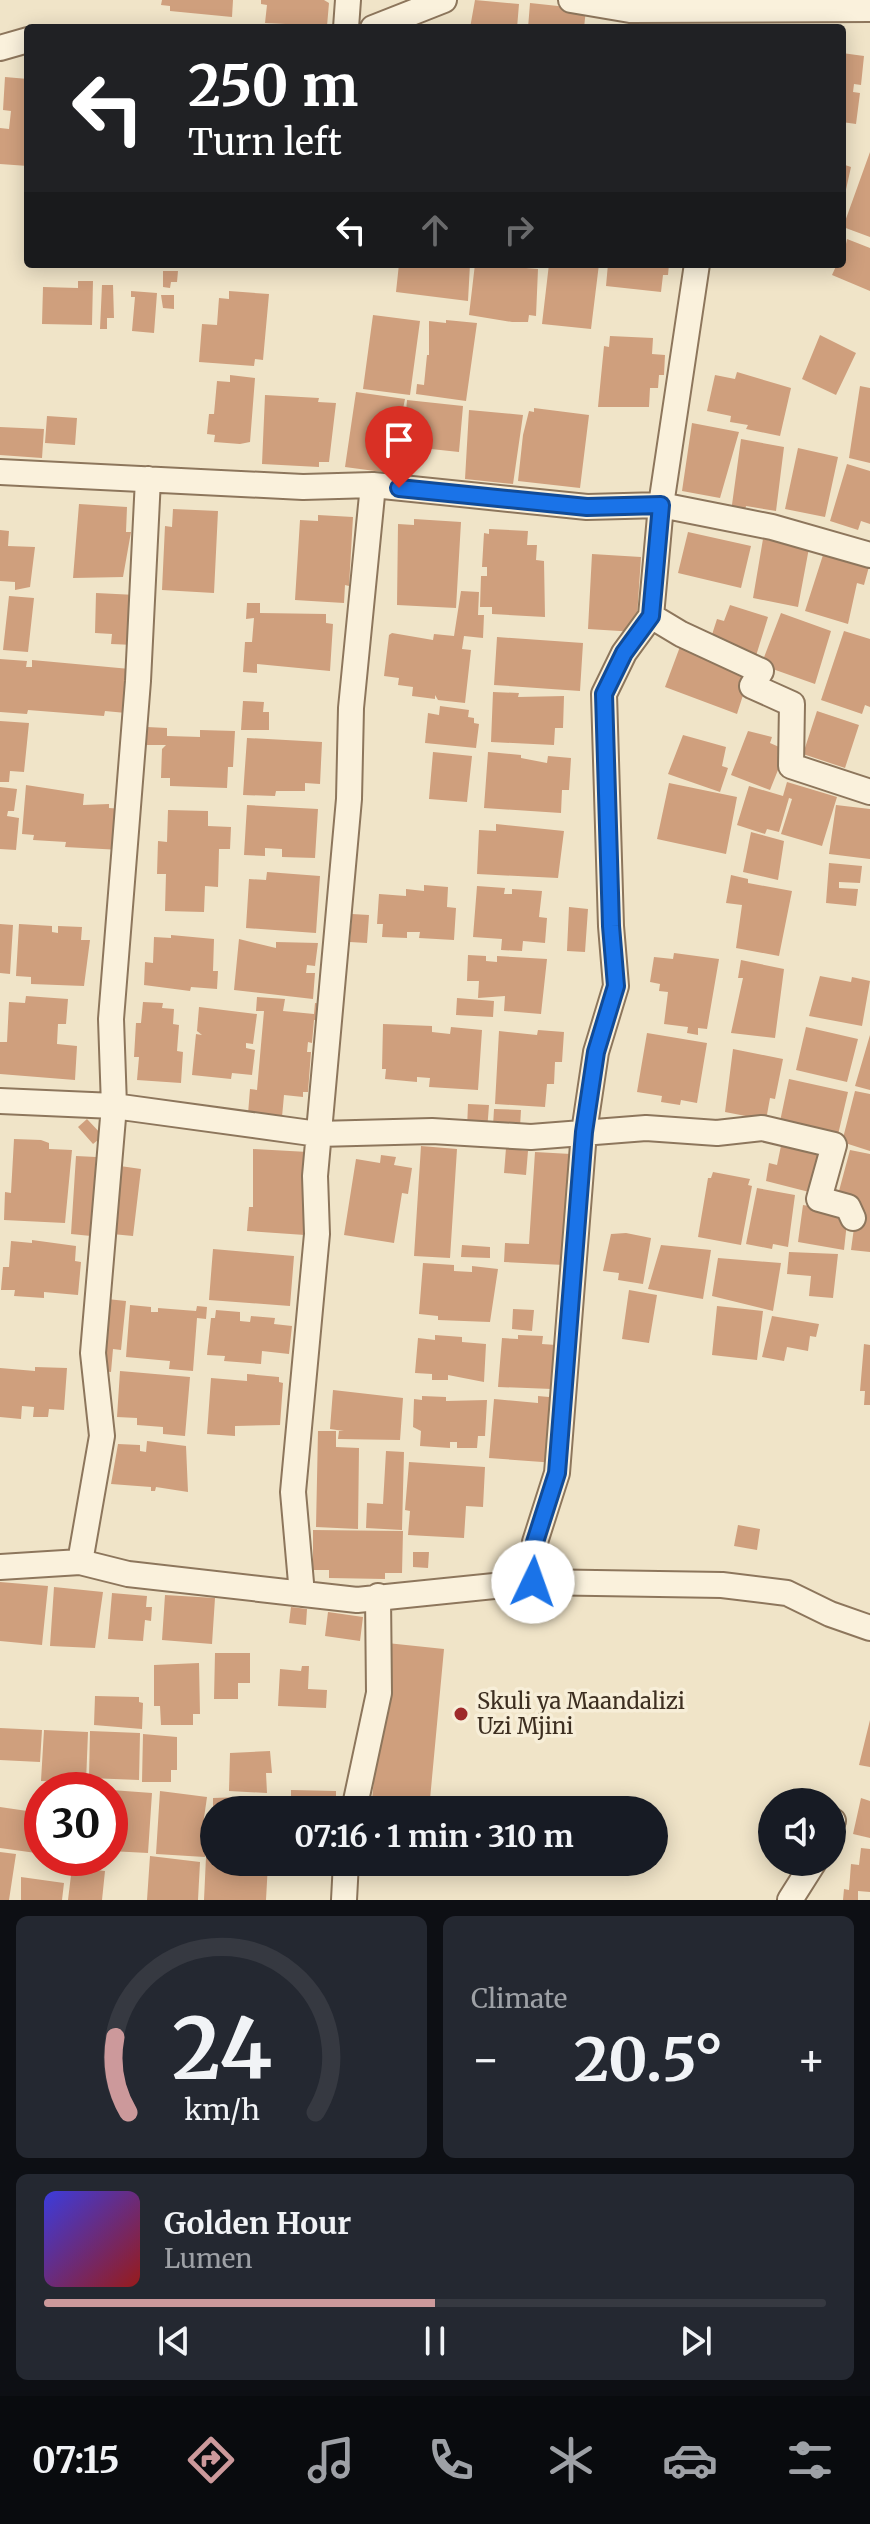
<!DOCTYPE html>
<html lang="en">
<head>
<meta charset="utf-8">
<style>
	:root { --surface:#171b24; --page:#242831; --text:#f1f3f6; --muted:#9ea1a6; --line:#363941; --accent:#cc999b }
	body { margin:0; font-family:Merriweather,serif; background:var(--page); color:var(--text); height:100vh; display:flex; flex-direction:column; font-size:30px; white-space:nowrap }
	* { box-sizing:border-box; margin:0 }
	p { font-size:26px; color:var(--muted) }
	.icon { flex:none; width:44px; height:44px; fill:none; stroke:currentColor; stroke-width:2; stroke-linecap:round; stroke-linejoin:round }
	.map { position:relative; height:1900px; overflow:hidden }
	.panel { display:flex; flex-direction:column; gap:16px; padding:16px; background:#0d0f14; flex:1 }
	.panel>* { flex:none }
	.top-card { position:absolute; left:24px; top:24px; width:822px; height:244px; border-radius:8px; box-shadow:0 4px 20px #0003; background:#202124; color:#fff; overflow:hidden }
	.fabs { position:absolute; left:758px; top:1788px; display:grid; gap:16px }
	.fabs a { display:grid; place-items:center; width:88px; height:88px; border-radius:50%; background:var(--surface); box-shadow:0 4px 20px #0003; font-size:40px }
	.speed { position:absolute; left:24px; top:1772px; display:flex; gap:16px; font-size:40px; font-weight:700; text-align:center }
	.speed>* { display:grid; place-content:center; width:104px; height:104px; border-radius:50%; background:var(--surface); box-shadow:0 4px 20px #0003; line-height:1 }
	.speed .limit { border:12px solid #d22; background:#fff; color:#111 }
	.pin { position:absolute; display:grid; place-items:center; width:68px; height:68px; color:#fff; margin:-82px -34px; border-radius:50% 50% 50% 0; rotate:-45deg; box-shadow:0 0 8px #0007 }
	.pin .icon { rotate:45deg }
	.me { position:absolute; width:88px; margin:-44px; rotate:3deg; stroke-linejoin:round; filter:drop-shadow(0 0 6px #0008) }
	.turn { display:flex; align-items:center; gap:28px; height:168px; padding:0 32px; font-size:36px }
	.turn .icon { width:104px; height:104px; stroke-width:2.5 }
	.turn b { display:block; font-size:56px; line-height:68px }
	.lanes { display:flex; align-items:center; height:76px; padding:0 32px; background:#0003; justify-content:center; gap:40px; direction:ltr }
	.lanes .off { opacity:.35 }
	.big { font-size:60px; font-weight:700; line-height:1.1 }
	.panel .card { flex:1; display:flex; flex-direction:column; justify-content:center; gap:12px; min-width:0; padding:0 28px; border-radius:12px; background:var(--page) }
	.panel .dial { align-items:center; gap:0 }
	.dial svg { height:208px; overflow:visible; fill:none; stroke:var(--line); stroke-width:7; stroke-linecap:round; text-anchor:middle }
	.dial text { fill:var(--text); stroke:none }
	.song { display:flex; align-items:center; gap:24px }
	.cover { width:96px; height:96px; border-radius:12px; background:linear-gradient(135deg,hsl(240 70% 55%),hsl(0 70% 35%)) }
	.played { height:8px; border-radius:4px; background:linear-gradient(90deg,var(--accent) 50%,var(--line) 50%) }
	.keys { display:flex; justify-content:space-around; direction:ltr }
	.heat { display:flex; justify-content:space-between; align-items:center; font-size:44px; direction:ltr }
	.panel .tiles { flex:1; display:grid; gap:16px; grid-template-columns:1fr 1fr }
	.card:last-child { grid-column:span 2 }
	.trip { position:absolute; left:200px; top:1796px; width:468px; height:80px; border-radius:40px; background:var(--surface); box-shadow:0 4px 20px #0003; font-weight:700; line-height:80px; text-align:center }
	.tabs { display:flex; height:128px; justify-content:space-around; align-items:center; background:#090b0e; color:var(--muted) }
	.tabs .icon { width:56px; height:56px }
	.tabs .current { color:var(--accent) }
	.tabs b { font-size:36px; color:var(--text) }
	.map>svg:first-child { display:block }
	.building { fill:#cf9f7d }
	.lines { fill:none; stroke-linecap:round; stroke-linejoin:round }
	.street-casing { stroke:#8d765c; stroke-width:28 }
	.street { stroke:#faf1dc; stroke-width:24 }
	.route-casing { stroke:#114b97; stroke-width:20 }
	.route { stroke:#1a73e8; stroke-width:14 }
	.poi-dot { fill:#9e2a2b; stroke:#f7eed8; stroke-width:3 }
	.labels { text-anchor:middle; stroke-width:7; stroke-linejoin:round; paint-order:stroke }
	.poi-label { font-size:22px; fill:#3d2e20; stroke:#f7eed8; text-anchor:start }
</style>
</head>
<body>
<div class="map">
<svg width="870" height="1900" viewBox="0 0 870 1900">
	<rect width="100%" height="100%" fill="#f0e4c8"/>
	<path class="building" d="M162,0H233L232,17L170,11V6L161,5Z
		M261,0H324L329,3L327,26L265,23L267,5L261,4Z
		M475,0L519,4L517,28H470Z
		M530,3L586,9L584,28H528Z
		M842,53L864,56L861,85L854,84L853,92L860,93L856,124L842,122Z
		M5,77L28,79V166L0,164V128L9,129L11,111L3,110Z
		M870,152V237L843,227Z
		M842,164L851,167L845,194H842Z
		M847,239L870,248V291L832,275L837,264H842Z
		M399,264H470L468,301L396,292Z
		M475,264L538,269L536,316L529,315L528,322H512L469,315Z
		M549,264H599L591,329L542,324Z
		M608,264H669L668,275H663L661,292L606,286Z
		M163,271H178L177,282H171L170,288L163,287Z
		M78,281H93L92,325L42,324L43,287L78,288Z
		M102,285H113L114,318H107V329H100Z
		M131,291L157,293L154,333L132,331L135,297H131Z
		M229,291L269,294L263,360L255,359L254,366L199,362L202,324L217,325L219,298L229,299Z
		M161,295H174V309L163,308Z
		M373,315L420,321L410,395L363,389Z
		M446,320L477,323L466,401L416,394L417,384L424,385L427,355H429V321L446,323Z
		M820,335L856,353L836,395L802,379Z
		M610,336L653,338L652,354L665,355L664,375H659L658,388H650L649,407H598L604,346L609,347Z
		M737,372L791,388L780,436L746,429L748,425L730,422L731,416L707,411L715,375L735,379Z
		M230,375L255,378L250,442L240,444L214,442L215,435L207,434L209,414H214L217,381L230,382Z
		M860,386L870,388V463L849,458Z
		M356,392L405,399L390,473L345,467Z
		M265,395L319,398L318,402L336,403L329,462H319V467L262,464Z
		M407,400L463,406L459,452L403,446Z
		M534,408L589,415L580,488L518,481L523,435L529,411L534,412Z
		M469,410L523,415L513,484L465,479Z
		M47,416L77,418L75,445L45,443Z
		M692,423L739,432L720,498L682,491Z
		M0,427L44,429L42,458L0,455Z
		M741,439L784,447L776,511L746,506L744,515L731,512Z
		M798,448L838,457L825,517L785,509Z
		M847,464L870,471V524L861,521L858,530L830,521Z
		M79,504L127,507L126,532H131L123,577L73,578Z
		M173,509L218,511L214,593L162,590L165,526L172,527Z
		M318,515L353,517L349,586L345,585L344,603L295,600L300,520L318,521Z
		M414,519L461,522L456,608L397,605L398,524L414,525Z
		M489,529L528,531L527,545H537L536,560L544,561L545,617L492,614V607H480L481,576H487V567H482L484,533L489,534Z
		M0,530L9,531L8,546L35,547L30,587L15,590V582L0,581Z
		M688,532L751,546L741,588L678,573Z
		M763,539L809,548L798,607L753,598Z
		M592,554L641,557L636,632L588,629Z
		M823,555L849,563L851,557L870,563L864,585L857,583L848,624L805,611Z
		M461,591L479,592L478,615H484L483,638L464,636L462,649L471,650L465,703L438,700L435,695V699L412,696L413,687L398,685L399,678L384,676L389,635L392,633L433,640L434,634L454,636Z
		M96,593L136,595L134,645L111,644L112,634L95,633Z
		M9,596L34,598L28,652L3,650Z
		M247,603H260V613L326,614V623L333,624L330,671L257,664V673L243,672L245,642H252L254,618L246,619Z
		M730,605L768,617L755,659L709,644L717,619L724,621Z
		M781,613L831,631L815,684L761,665Z
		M844,631L870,639V707L865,705L862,714L821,700Z
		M497,637L583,643L580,691L494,685Z
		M681,644L751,670L737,714L665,687Z
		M0,659L27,661L26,667H32V660L130,669L126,713L105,711L104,716L28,710L27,714L0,712Z
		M493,692L519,693L518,697L564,696L563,728H555L554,745L491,742Z
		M243,701L264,702L263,712H269V730H241Z
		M440,706L469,710L468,717L474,718V723L479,724L476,748L425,743L428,713L439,715Z
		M817,711L859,725L845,768L803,754Z
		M0,721L29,723L24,772L10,771L9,782H0Z
		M147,727L167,728V736L200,737V730L235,731L233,767H228L227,788L170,786V778H161L162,749L166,745H146Z
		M748,731L772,737L770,743L786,750L770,790L731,775Z
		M683,735L726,747L722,766L728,768L720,792L668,774Z
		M247,738L322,742L320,784L305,783V791H276L275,796L243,795Z
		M433,752L472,756L467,802L429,799Z
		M488,752L521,755V758L547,763L548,756L571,758L569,790H562L561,813L484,808Z
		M787,782L837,797L822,846L781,834L792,799L789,798L779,832L767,829L765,834L737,825L749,786L783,796Z
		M669,783L737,797L726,854L657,839Z
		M26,785L84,794L83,805L109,804V808L124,809L121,850L65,847L66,842L33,840L34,835L22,834Z
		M0,787L17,789L14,811H8L7,816L19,818L16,850L0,849Z
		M247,805L318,809L315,858L282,857V849L265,848V856L244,855Z
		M836,805L870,809V859L829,854Z
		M168,810L208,811V826L231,827L230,849H219L218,887L205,886L204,912L165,911L166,874H157L158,841L167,842Z
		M496,824L564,831L558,878L477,874L479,830L496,831Z
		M751,832L784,841L778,880L743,872Z
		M829,863L862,866L860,883L839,882V888L858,889L856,906L826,903Z
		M267,872L320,876L316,933L246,928L249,879L266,880Z
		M731,875L748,879V883L792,891L779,956L736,948L742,905L726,903Z
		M424,885L448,887L447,907L456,908L454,940L419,938L420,932H407V938L382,937L383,924H377L379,894L406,896V889L424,891Z
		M477,886L505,888L504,894H512V889L542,891L539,917L547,918L545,943L523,941L522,951L501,950L502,939L473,937Z
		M569,907L588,909L585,952L567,951Z
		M352,914L369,915L367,943L350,942Z
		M0,924L13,925L10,974L0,973Z
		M19,924L52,926V932L58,933V926L82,927L81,940H90L84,986L31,984V977L16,976Z
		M171,935L214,939L213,971H218L217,989L191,987L190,991L144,985L145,962L153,963L154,937L171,938Z
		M239,939L276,948V942L318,943L315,966L307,965L306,973H315L313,999L234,990Z
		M674,953L719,959L707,1029L698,1028V1035L687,1033L688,1027L664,1024L668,992L659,991L660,984L650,982L654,957L673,959Z
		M468,955L486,956V961L497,962V956L547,959L541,1014L504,1011L505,996L478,998L479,981H467Z
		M741,960L784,969L775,1038L731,1033L743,978H738Z
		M820,976L851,982L852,977L870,981L862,1026L809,1016Z
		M26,996L68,999L66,1024H58L57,1044L77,1046L75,1080L0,1074V1042H7L9,1002L25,1003Z
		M257,997L285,999L283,1011L314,1014L315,1003L325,1004L323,1021L314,1020L312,1043L308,1042L307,1052H311L308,1092H303V1097L284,1095L282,1117L248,1114L250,1089L257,1090L264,1011H256Z
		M457,998L494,1001L493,1017L456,1015Z
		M143,1002L163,1003L162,1008L174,1009L173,1024L179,1025L177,1051L183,1052L181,1083L137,1080L139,1057H134L136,1023H141Z
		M199,1007L257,1014L253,1044L246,1043V1048L255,1050L252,1075L232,1073L231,1079L192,1075L196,1034L202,1035L197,1031Z
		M383,1024L432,1026V1032L450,1034L451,1027L482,1030L478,1090L429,1087L430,1078L417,1077V1082L385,1079L386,1069H382Z
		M806,1027L858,1039L847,1082L796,1070Z
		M538,1030L564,1032L562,1062H555L554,1084H547L545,1107L495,1104L499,1031L537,1035Z
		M647,1033L707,1043L697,1103L681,1100L680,1105L661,1102L662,1096L637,1092Z
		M870,1035V1090L855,1086Z
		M733,1049L783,1059L775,1099L770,1098L766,1120L725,1112Z
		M789,1079L848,1092L837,1139L779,1126Z
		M855,1091L870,1094V1151L842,1142Z
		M468,1104L489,1105L487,1131L467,1129Z
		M494,1109L521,1110L520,1127L493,1126Z
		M87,1119L103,1136L93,1144L78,1127Z
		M14,1139L41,1140L49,1143V1149L72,1150L65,1223L4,1220L5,1192L11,1193Z
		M782,1141L826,1147L817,1194L766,1181L769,1163L777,1165Z
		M421,1146L457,1149L450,1258L414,1256Z
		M506,1148L528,1151L526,1175L504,1173Z
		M253,1149L308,1152L305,1235L247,1231L249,1207H253Z
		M850,1150L870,1154V1252L851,1250L856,1213L866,1212L836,1202Z
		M535,1152L571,1154L564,1265L504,1262L505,1243L529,1244Z
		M381,1155L396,1157L394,1165L412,1168L408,1194L402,1193L394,1243L344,1235L356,1159L380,1163Z
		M76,1156L96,1157L91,1236L71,1234Z
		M120,1166L141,1169L133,1236L112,1234Z
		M713,1172L750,1179L748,1185L752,1186L741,1245L698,1237L708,1178H711Z
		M757,1188L795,1195L788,1247L773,1244L772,1249L746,1244Z
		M803,1205L848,1213L844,1250L798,1242Z
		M626,1233L651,1238L643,1284L618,1280L619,1273L603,1271L611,1234Z
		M32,1240L76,1246L75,1261L81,1262L78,1295L44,1292V1298L14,1296L15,1290H1L3,1267H9L11,1241L32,1243Z
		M462,1245L490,1247V1258L461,1257Z
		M661,1245L711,1250L703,1299L648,1289Z
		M213,1249L294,1256L290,1306L209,1300Z
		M789,1252L838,1254L833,1298L809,1296L811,1276L787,1274Z
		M718,1258L781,1263L773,1311L712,1296Z
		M423,1263L454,1265V1271L472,1272V1266L498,1269L490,1322L438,1320V1316L419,1314Z
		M629,1290L657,1295L649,1343L622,1339Z
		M107,1299L126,1301L121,1350L113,1349L111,1372L101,1371Z
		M130,1305L151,1307V1312H158V1308L196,1311L197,1306L207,1307L206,1319L197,1318L193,1371L169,1369L170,1361L126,1357Z
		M717,1306L763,1311L757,1360L712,1355Z
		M513,1309L534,1310L532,1331L512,1329Z
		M216,1310L240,1312V1321L250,1322L251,1316L275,1318L274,1324L292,1326L289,1354L262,1351L261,1364L224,1361L225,1356L207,1355L211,1318H215Z
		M772,1316L819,1324L816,1337L810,1336L808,1351L787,1347L784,1361L762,1357Z
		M435,1335L462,1337V1342L486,1344L484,1382L448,1375V1380H432V1374L415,1373L418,1338L435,1340Z
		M518,1335L543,1336L542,1344L556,1345L552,1389L498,1387L502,1338L518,1339Z
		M864,1344L870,1345V1405H864L865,1391H860Z
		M35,1367L67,1368L64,1410L49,1409L48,1417H33L34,1407L22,1406L21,1419L0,1417V1368L35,1371Z
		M120,1371L190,1377L185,1436L163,1434V1427L137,1425V1418L117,1417Z
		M247,1374L279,1377V1382L283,1383L280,1425L235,1426V1436L207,1434L211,1378L247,1381Z
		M333,1390L403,1398L400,1440L338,1439L339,1431H344L330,1429Z
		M422,1396L446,1397V1401L487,1400L485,1436H478L477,1448H457V1442H450V1448L420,1446L421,1431L413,1427L414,1399L422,1400Z
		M538,1396L560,1398L556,1463L489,1458L494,1399L538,1403Z
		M318,1431H336V1447L359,1448L358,1529L316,1527Z
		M147,1441L186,1446L188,1492L156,1487L155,1491H151V1487L111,1484L118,1444L140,1445V1451L146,1452Z
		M386,1451L404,1452L402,1530L366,1528L367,1503L383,1504Z
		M409,1462L485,1467L483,1507L466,1506L464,1538L408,1535L410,1511L405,1510Z
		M738,1525L760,1529L757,1550L734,1546Z
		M313,1530L403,1531L402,1573H385V1579L329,1578V1570H313Z
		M413,1552H429L428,1568L413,1567Z
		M0,1582L48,1586L42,1645L0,1641Z
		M54,1587L103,1592L95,1648L50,1646Z
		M112,1593L147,1596L146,1607H152L151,1621L145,1620L143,1641L108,1639Z
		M165,1595L215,1598L212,1644L162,1640Z
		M291,1607L307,1609L306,1625L289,1623Z
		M328,1612L363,1617L360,1641L325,1636Z
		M387,1643L444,1649L429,1810H371Z
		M215,1653H250V1683H238V1699H214Z
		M199,1663L200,1714H193V1725H161L160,1706H154V1665Z
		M302,1666H309L308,1689L327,1690L326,1708L278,1706L280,1669L301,1671Z
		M95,1696L139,1697V1702L143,1703L142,1729L94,1725Z
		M870,1720V1767L859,1765Z
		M0,1728L42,1730L40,1762L0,1760Z
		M44,1730L88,1732L86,1783L41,1781Z
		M90,1731L140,1733L139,1780L89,1778Z
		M143,1734L177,1737V1770H171V1782H142Z
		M270,1751L272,1773H266L267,1793L229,1791L230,1753Z
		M111,1790L152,1793L148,1853L110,1851Z
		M291,1790L336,1791V1810H291Z
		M160,1791L207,1797L202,1832L206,1833L205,1857L156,1854Z
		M273,1796V1810H213V1798Z
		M861,1798L870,1801V1838L853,1834Z
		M0,1807L41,1813L36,1853L0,1848Z
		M861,1848L870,1849V1892L858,1891V1900H843L844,1889L849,1890L851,1864L859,1865Z
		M0,1852L16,1854L9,1900H0Z
		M150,1856L200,1862L198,1900H147Z
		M206,1857H214V1862L268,1863L266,1900H204Z
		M72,1867L105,1871L102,1900H68Z
		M21,1877L64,1883L62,1900H21Z"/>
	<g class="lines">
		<defs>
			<path id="street" d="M571,0L630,10L870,9
				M346,28L348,0
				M373,28L444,0
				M0,48L28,40
				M0,472L303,487L373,485L587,507L661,505L772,527L870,555
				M651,616L681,634L761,671L752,686L792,704L791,766L870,792
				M0,1101L114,1106L318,1134L432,1131L531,1137L646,1128L717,1133L762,1128L834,1145L819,1199L848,1207L853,1218
				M80,1562L102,1436L93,1353L114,1106L111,1019L138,681L148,479
				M0,1567L80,1562L128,1574L357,1600L533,1582L722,1585L787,1593L830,1614L870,1628
				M533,1582L535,1542L557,1473L584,1132L596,1052L616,986L611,926L604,694L624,653L651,616L661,505L697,264
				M302,1594L293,1492L317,1234L315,1176L349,799L351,708L373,485
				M354,1810L379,1693L378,1596
				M832,1823L833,1821
				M344,1900L346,1862
				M790,1900L814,1862"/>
		</defs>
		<use href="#street" class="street-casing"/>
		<use href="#street" class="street"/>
	</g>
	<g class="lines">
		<defs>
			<path id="route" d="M399,488L587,507L661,505L651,616L624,653L604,694L611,926L616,986L596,1052L584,1132L557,1473L535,1542L533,1582"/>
		</defs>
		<use href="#route" class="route-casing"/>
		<use href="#route" class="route"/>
	</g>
	<circle class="poi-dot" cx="461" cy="1714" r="8"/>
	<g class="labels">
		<g class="poi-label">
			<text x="477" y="1709">Skuli ya Maandalizi<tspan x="477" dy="25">Uzi Mjini</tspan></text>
		</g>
	</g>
</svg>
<div class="fabs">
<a><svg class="icon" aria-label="sound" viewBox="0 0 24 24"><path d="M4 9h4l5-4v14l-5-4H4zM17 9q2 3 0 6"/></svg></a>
</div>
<div class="speed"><div class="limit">30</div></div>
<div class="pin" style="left:399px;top:488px;background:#d93025"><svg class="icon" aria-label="arrive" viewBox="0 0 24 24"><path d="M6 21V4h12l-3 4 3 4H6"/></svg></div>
<svg class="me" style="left:533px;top:1582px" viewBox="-20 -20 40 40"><circle r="19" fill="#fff"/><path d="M0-13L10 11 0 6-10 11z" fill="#1a73e8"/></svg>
<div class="trip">07:16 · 1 min · 310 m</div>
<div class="top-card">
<div class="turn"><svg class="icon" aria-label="left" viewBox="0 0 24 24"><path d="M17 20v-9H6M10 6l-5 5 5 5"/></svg><div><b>250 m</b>Turn left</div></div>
<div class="lanes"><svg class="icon" aria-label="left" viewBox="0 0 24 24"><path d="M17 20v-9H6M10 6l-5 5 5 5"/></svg><svg class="icon off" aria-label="ahead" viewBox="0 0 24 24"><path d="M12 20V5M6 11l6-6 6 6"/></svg><svg class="icon off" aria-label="right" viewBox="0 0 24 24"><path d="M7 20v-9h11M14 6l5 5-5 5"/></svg></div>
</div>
</div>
<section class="panel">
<div class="tiles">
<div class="card dial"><svg viewBox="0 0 100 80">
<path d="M14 69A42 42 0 1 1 86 69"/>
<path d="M14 69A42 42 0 0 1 9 40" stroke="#cc999b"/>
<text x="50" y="56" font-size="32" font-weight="700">24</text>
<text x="50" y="72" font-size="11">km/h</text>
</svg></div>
<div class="card"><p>Climate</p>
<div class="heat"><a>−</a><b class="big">20.5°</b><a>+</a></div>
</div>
<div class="card">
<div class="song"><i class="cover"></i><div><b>Golden Hour</b><p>Lumen</p></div></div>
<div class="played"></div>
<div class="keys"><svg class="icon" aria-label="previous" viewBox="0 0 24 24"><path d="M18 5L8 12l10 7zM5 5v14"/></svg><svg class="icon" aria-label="pause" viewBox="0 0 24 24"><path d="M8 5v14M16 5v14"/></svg><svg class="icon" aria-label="next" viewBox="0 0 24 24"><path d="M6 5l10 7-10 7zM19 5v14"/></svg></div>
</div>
</div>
</section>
<nav class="tabs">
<b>07:15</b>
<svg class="icon current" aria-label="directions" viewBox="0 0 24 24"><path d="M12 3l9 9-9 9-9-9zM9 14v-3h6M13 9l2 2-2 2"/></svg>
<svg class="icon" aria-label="music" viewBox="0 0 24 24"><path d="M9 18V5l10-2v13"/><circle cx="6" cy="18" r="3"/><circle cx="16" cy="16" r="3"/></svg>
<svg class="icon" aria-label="phone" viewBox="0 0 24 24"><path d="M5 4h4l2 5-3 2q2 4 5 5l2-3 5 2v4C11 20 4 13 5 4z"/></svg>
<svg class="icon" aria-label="climate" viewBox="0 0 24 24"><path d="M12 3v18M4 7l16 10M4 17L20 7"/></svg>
<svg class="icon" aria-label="car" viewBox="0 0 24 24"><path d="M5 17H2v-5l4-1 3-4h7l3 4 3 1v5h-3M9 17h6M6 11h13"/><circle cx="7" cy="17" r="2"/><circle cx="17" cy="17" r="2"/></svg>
<svg class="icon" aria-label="filters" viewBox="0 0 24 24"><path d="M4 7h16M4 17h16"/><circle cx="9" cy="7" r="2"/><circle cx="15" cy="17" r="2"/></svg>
</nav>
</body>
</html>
